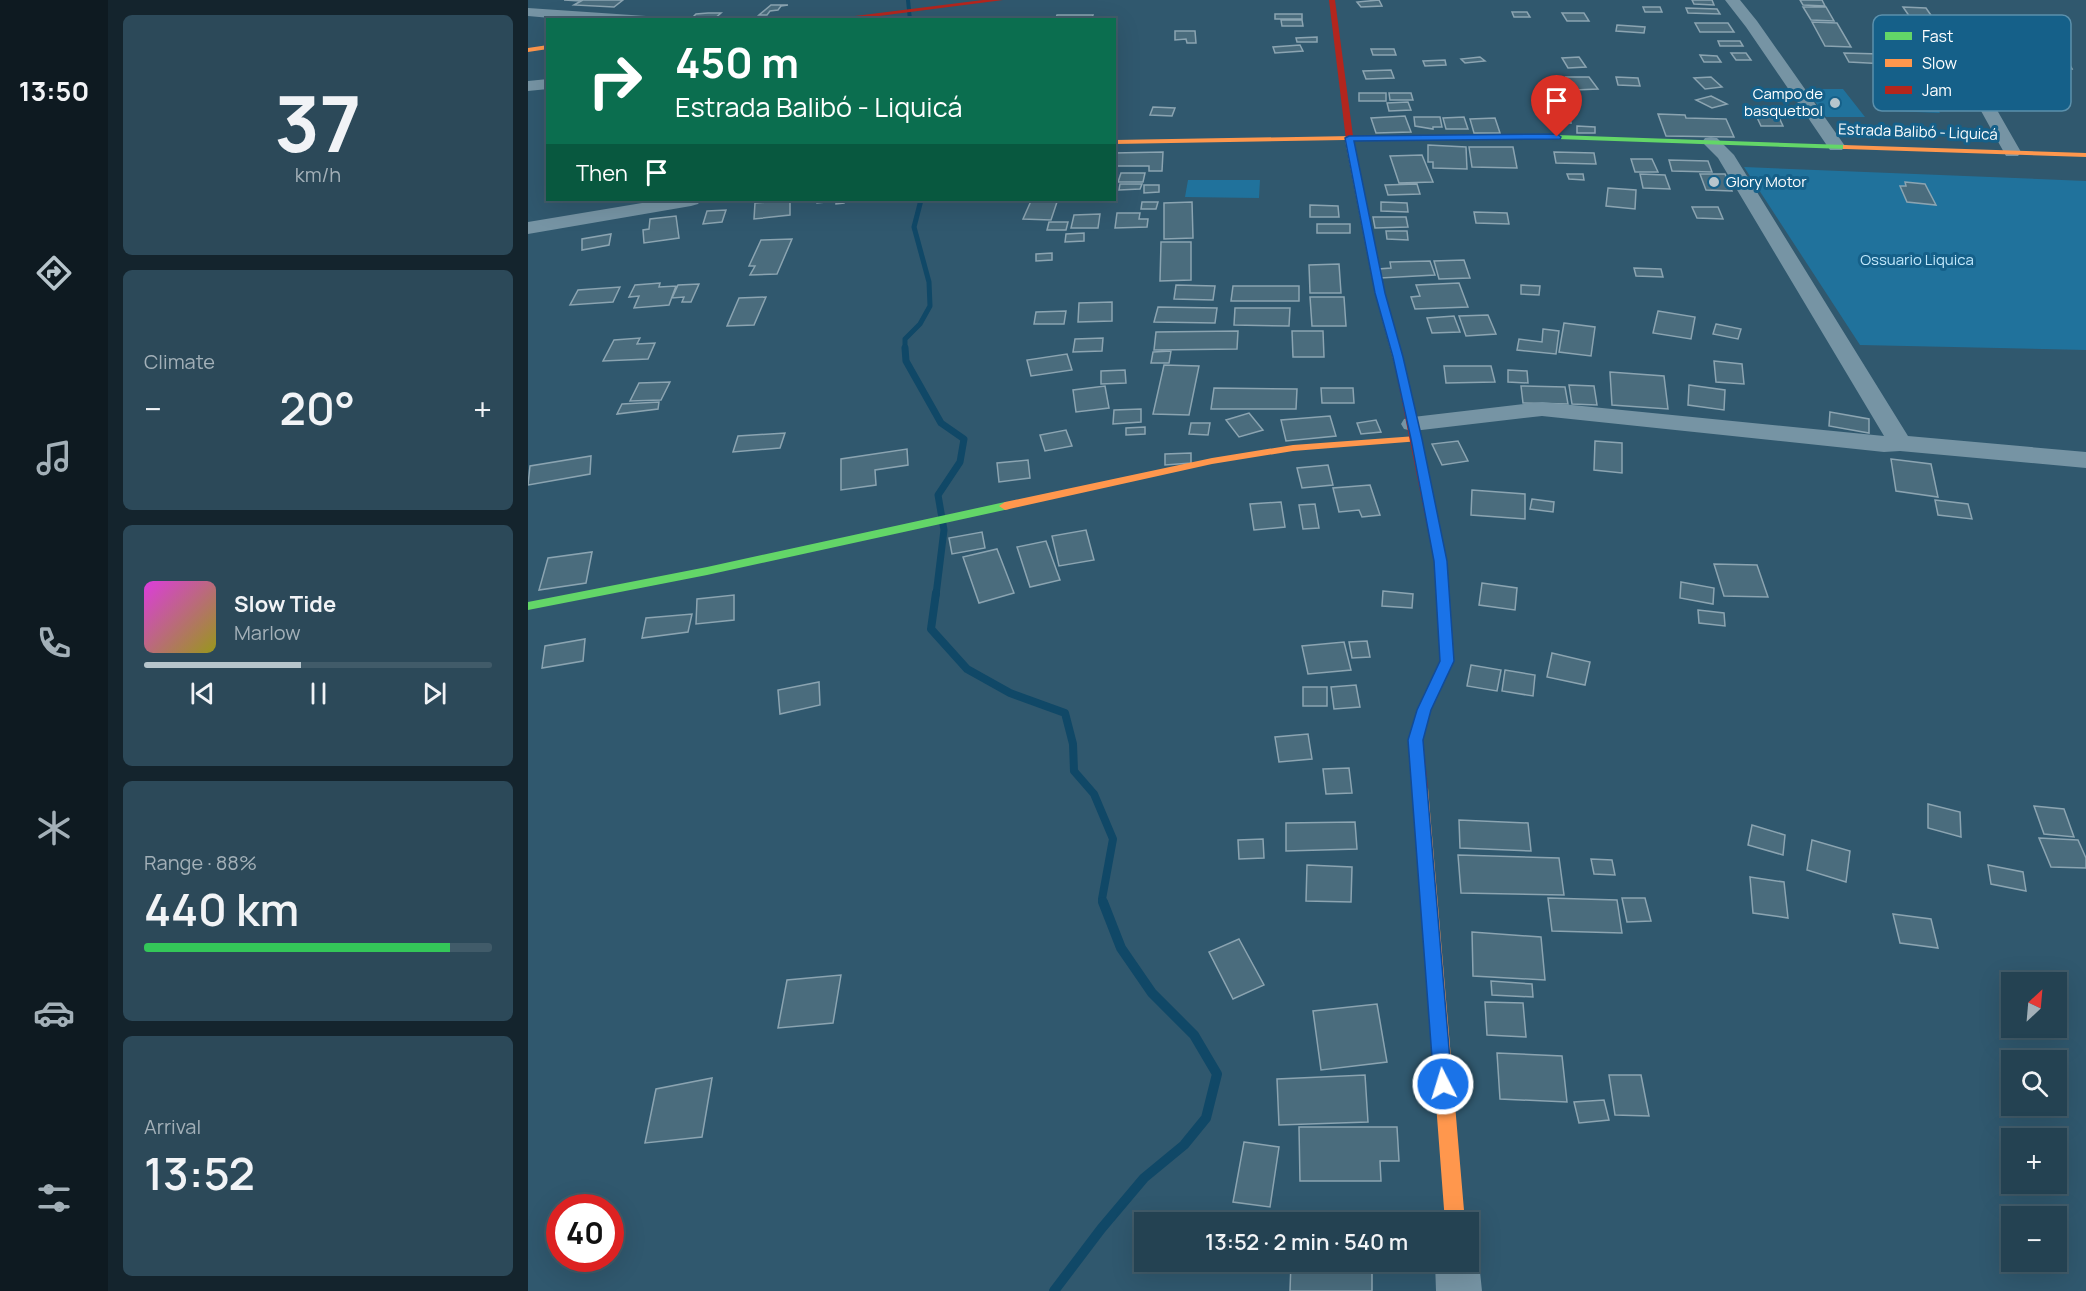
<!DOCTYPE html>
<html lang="en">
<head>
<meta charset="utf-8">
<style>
	:root { --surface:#244252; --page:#2c4959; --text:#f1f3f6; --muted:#a3b0b8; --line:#415b69; --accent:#b7c5cc }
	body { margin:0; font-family:Manrope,sans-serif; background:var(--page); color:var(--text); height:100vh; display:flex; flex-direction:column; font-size:22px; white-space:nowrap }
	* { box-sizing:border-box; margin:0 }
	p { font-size:20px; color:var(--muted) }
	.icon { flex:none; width:33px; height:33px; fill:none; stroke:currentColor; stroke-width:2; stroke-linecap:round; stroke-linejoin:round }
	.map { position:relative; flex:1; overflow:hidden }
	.details { display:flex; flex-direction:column; gap:15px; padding:15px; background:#14242d; width:420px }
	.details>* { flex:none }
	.hud { position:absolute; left:18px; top:18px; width:570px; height:183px; border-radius:0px; box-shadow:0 6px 24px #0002,0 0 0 2px var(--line); background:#0b6e4f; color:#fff; overflow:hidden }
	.needle { width:39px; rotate:26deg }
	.fabs { position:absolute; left:1473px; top:972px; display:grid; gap:12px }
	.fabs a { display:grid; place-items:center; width:66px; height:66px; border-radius:0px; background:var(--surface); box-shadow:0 6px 24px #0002,0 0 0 2px var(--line); font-size:30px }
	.speed { position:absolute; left:18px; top:1194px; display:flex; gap:12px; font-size:30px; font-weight:700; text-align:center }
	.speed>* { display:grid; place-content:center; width:78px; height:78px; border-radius:50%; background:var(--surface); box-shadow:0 6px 24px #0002,0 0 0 2px var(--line); line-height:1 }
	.speed .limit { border:9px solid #d22; background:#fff; color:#111 }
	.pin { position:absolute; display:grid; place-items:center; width:51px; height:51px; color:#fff; margin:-62px -26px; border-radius:50% 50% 50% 0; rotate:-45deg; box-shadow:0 0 6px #0007 }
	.pin .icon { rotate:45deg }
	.me { position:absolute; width:66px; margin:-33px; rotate:355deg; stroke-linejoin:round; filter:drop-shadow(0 0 4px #0008) }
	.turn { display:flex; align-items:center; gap:21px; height:126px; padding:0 30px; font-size:27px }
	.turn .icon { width:78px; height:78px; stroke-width:2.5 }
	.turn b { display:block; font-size:42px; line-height:51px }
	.then { display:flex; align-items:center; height:57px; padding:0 30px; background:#0003; gap:12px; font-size:22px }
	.big { font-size:45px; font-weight:600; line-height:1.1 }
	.details .tile { flex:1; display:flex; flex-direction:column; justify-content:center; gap:9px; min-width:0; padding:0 21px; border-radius:9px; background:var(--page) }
	.details .dial { align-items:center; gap:0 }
	.dial b { font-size:78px; line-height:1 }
	.song { display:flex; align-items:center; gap:18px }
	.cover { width:72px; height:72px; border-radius:9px; background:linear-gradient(135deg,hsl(300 70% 55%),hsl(60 70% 35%)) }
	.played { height:6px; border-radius:3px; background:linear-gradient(90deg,var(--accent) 45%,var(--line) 45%) }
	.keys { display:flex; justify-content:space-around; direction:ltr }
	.heat { display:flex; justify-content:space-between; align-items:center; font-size:33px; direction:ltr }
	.charge { height:9px; border-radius:4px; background:linear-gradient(90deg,#34c759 88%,var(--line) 0) }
	.trip { position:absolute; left:606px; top:1212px; width:345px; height:60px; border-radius:0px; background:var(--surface); box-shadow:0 6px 24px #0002,0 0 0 2px var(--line); font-weight:600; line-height:60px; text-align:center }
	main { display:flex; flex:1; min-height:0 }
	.tabs { display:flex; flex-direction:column; width:108px; justify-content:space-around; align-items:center; background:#0e1a21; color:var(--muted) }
	.tabs .icon { width:42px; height:42px }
	.tabs .active { color:var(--accent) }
	.tabs b { font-size:27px; color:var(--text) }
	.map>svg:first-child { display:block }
	.green { fill:#20729c }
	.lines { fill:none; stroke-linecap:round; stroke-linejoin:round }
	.stream-far4 { stroke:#104867; stroke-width:4 }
	.stream-far3 { stroke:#104867; stroke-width:5 }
	.stream-far2 { stroke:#104867; stroke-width:7 }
	.stream-far1 { stroke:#104867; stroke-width:8 }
	.stream { stroke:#104867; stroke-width:10 }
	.building { fill:#4a6c7d; stroke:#8ba4b1; stroke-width:1.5 }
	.street { fill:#7694a4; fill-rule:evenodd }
	.fast { fill:#63d668; fill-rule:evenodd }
	.slow { fill:#ff974d; fill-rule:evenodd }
	.jam { fill:#b3261e; fill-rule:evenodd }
	.route { fill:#1a73e8; stroke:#114b97; stroke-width:1.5 }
	.poi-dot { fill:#b7c5cc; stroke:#156089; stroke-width:2 }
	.labels { text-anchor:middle; stroke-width:6; stroke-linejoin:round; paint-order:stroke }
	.far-poi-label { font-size:15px; fill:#fff; stroke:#156089; text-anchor:end }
	.far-street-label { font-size:15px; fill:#fff; stroke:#156089 }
	.far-park-label { font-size:15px; fill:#c2e8fb; stroke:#156089 }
	.key { fill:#156089; stroke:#5b90ac; stroke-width:1.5 }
	.key-label { font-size:16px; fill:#fff }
</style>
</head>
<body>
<main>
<nav class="tabs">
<b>13:50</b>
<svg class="icon active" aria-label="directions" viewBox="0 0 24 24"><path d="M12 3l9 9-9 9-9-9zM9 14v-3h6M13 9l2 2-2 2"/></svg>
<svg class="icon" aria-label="music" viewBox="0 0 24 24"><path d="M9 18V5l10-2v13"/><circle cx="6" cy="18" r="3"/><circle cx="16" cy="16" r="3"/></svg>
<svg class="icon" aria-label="phone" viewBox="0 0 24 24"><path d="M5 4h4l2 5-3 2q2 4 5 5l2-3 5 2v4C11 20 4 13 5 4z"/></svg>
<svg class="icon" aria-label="climate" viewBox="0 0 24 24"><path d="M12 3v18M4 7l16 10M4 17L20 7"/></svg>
<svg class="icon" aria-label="car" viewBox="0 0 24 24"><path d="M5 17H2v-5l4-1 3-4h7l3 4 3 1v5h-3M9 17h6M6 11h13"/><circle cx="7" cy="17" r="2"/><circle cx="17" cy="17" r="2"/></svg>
<svg class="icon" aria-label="filters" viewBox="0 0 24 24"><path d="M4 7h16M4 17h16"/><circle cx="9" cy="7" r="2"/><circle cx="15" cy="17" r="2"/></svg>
</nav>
<section class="details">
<div class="tile dial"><b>37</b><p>km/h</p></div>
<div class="tile"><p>Climate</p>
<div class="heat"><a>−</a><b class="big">20°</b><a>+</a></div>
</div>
<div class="tile">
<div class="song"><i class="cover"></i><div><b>Slow Tide</b><p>Marlow</p></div></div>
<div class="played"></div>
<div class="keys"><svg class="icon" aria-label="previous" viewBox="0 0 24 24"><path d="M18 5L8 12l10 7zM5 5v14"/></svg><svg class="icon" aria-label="pause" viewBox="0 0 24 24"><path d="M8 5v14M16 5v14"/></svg><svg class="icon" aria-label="next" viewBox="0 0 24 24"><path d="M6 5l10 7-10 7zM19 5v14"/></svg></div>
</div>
<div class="tile"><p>Range · 88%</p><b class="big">440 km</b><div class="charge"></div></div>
<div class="tile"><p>Arrival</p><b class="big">13:52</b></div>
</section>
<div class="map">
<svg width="1558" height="1291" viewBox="0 0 1558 1291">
	<rect width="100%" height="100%" fill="#30586e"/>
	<path class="green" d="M1278,89H1315L1337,117H1298Z
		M1358,100L1405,102L1412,113L1364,111Z
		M1216,167L1558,181V350L1332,345Z
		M660,180H732L731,198L657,197Z"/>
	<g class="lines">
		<path class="stream-far4" d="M380,0L382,20"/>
		<path class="stream-far3" d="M377,350V339L392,324L402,306L401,282L386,227L393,200"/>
		<path class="stream-far2" d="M377,348L378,361L413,423L436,439L432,462L410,495L416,530L408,595"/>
		<path class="stream-far1" d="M408,593L403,629L439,669L482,693L537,713L545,744L546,771L566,794L585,839L574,899L576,903"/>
		<path class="stream" d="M526,1291L573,1229L616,1178L656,1145L678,1118L689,1074L666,1035L624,993L593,948L575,902"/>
	</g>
	<path class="building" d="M36,0H95L86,7L46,5L53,1Z
		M851,0L854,6L833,7L829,2Z
		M1164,0H1184L1186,5L1166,4Z
		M1272,0H1294L1297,6L1275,5Z
		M243,5H260L253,6L250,10L242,11L239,15H231Z
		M1115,7H1132L1134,12H1117Z
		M1275,7H1298L1306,21L1283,20Z
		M1375,7L1398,8L1407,21L1384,20Z
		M1158,8L1189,9L1192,14L1160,13Z
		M984,12H999L1002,17H986Z
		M180,13H193L186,19H163L168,14Z
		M1034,13H1056L1061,21H1039Z
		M747,14H774V19H747Z
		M529,15H565L563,20H527Z
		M753,20H774L775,26H754Z
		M1284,22L1309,23L1323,47L1297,46Z
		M1167,23H1200L1206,32H1172Z
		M1089,25L1117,27L1116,33L1088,31Z
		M647,31H667L668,43H659L658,39L647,40Z
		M789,37V42H769L768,38Z
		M1190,41H1212L1215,46H1192Z
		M772,45L775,51L747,53L745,47Z
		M843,49H866L868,55H845Z
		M1203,53H1218L1223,60H1208Z
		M1316,53L1353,54L1358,64L1321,62Z
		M1172,55L1189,56L1193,62H1176Z
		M952,57L957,61L937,63L933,59Z
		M1051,57L1058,67L1040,68L1034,58Z
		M1488,59L1541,63L1544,69L1522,67L1528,79L1506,77L1500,66L1491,65Z
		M917,60L918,65L897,66L895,61Z
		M863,70L866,78L838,79L835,71Z
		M1038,77H1061L1070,89L1046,90Z
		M1088,77L1110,78L1112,86L1090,85Z
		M1183,77L1194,87L1177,89L1166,78Z
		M831,93H858V101H831Z
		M861,93H883L885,100H862Z
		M1183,96L1199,104L1184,108L1168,100Z
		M880,102L883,110L861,111L859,103Z
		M625,107L647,108L644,116L622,115Z
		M1227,113H1249L1255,126H1233Z
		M1021,114L1041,115L1043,123H1022Z
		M1130,114L1157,115L1158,118L1198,119L1206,137L1138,136Z
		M877,116L883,132L848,133L843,118Z
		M886,117H912L914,127H905V129L887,126Z
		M936,117L940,129H918L915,118Z
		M967,118L972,133H946L942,119Z
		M1049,126L1067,127V133H1049Z
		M900,145L938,147L939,169L905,168V162H900Z
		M941,147H985L989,168L944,167Z
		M635,152L634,171H621V166H586V153Z
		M1026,152L1066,153L1068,164L1028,163Z
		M894,155L905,182L871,183L862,156Z
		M1103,159H1124L1130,172H1107Z
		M1141,160L1180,161L1184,172L1144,171Z
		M593,173H617L615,182H590Z
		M1039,174H1055L1056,180L1041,179Z
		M1112,174L1137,175L1142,189L1115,188Z
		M1172,174H1197L1204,191L1178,190Z
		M1377,182L1397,184L1408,205L1379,202L1372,186H1378Z
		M592,184H614L612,189L591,190Z
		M889,184L892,194L860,195L857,185Z
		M616,185H631V192L616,193Z
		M1080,188L1108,190L1107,209L1078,206Z
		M262,200V215L226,219L227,203Z
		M289,200H316V203L308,204V201L289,203Z
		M503,201L529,202L523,220L495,219Z
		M614,202H630L628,209H613Z
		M664,202L665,238L636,239V203Z
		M853,202L879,203L880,212L853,211Z
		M782,205L810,206L811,217H782Z
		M1164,207H1190L1195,219L1169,218Z
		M198,210L194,222L175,224L179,211Z
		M946,212L979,213L981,224L948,223Z
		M589,213H612L611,219H620L619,227L587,228Z
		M572,214L570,228H543L546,215Z
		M148,216L151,238L116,243L115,230L121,229L122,219Z
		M845,217H878L880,227L847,228Z
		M521,222H540L538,230H519Z
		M789,224H822V233H789Z
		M858,231H879L880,240L859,239Z
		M556,233V241L537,242L538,234Z
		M83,234L81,245L54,250V239Z
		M264,239L249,274L222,275L227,266H221L233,240Z
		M633,242H663V280L632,281Z
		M524,253V260L508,261V254Z
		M936,260L942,278L911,279L906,261Z
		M902,261L907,275L852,278L850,269L863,268L862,262Z
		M811,264L813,293H782L781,265Z
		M1106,268L1133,269L1135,277L1108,276Z
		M132,283L131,287L148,286L141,305L106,308L111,296L101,297L107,285Z
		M931,283L940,307L887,309L883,297L892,296L888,285Z
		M171,284L163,302H154L156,297L144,298L150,285Z
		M648,285L687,286L685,300L646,299Z
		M993,285L1012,286L1011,295L993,294Z
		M705,286H771V301H703Z
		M92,287L85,302L42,305L50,290Z
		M238,297L226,325L199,326L211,298Z
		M782,297H816L818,326H784Z
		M584,302V321L550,322L551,303Z
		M630,307L689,308L687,323L626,322Z
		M707,308H762L761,326L706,325Z
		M538,311L536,324H506L508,312Z
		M1130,311L1167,317L1163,339L1125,333Z
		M960,315L968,334L938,336L931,316Z
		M926,316L932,332L904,333L899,318Z
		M1036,323L1067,327L1063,356L1031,352Z
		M1188,324L1213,329L1210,339L1185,334Z
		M1015,329L1031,331L1028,354L989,350L991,339L1014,342Z
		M710,331L709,349L626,350L628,332Z
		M764,331H795L796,357H765Z
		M112,338L109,344L127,343L120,359L75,361L86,340Z
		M575,338L574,351L545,352L547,339Z
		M643,351L641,363H623L625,352Z
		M539,354L544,370L503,376L499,360Z
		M1186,361L1214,364L1216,384L1188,382Z
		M636,365L671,366L661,415L625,414Z
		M916,366H963L967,382L918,383Z
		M597,370L598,383L573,384V371Z
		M980,370L999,371L1000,383L980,382Z
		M1082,372L1136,376L1140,409L1084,405Z
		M142,382L133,400L102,401L111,383Z
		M1041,385L1066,386L1069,405L1044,404Z
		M1161,385L1197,390L1196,410L1160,405Z
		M577,386L581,408L548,412L545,390Z
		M993,386L1037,387L1040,404L995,403Z
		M686,388L769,389L768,409H683Z
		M793,388H825L826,403H794Z
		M131,402L130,409L89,414L94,404Z
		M613,409V422L585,424L586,410Z
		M1302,412L1341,419V433L1301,426Z
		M721,413L735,430L711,437L698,420Z
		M802,416L808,436L758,441L753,420Z
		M848,420L853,432L833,434L829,423Z
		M663,423H682L680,435L661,434Z
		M617,427V434L598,435V428Z
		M538,430L544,446L517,451L512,435Z
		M257,433L252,448L205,452L210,436Z
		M930,441L940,461L914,465L904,444Z
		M1067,441L1094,443V473L1066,470Z
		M379,449L380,465L347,470L348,485L313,490V459Z
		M663,453V463L637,465V454Z
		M63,456L62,474L0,485L2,466Z
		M1363,459L1403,464L1410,497L1368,491Z
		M500,460L502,478L471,482L469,463Z
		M800,465L805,485L774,488L769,468Z
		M842,485L852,515L834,517L831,510L811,512L805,488Z
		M944,490L997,494V519L943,515Z
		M1004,499L1026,502L1025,512L1002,509Z
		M1407,500L1440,504L1444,519L1410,515Z
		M753,502L757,527L726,530L722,504Z
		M787,504L791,528L775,529L771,505Z
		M558,530L566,560L531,566L524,536Z
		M454,532L457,548L424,554L421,538Z
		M518,541L532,580L502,587L489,547Z
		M469,549L486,593L451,603L435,557Z
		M64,552L58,583L11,590L20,558Z
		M1186,564L1229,565L1240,597L1196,596Z
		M1153,582L1186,588L1185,604L1152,598Z
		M954,583L989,588L987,610L951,605Z
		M855,591L885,594L884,608L854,606Z
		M206,595V620L168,624L169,599Z
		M1170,610L1196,613L1197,626L1171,623Z
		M164,614L160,632L114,638L118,618Z
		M57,639L55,661L14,668L17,646Z
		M839,641L842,657L824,658L821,642Z
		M816,642L823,670L780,674L774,646Z
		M1024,653L1062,662L1057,685L1019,677Z
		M943,665L973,670L969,691L939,686Z
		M977,670L1007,675L1005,696L974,691Z
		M291,682L292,705L252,714L250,690Z
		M828,685L832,707L806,709L803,687Z
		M775,687H799V706H775Z
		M780,734L784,759L751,762L747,737Z
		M821,768L824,793L798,794L795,769Z
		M1400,804L1432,812L1433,837L1400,828Z
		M1506,806L1536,809L1546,837L1516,834Z
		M931,820L1000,823L1003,851L932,848Z
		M827,822L829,849L758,851V823Z
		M1224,825L1257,835L1255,855L1220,845Z
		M1511,838L1550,840L1558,858V868L1523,867Z
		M735,839L736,858L711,859L710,840Z
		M1284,840L1322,851L1318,882L1279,870Z
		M930,855L1031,858L1036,895L933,893Z
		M1063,859L1084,860L1087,875L1066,874Z
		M779,865L824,867L823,902L778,901Z
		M1460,865L1495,872L1498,891L1463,884Z
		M1222,877L1256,882L1260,918L1225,913Z
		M1020,898L1089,900L1094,933L1024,931Z
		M1094,898H1117L1123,921L1099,922Z
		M1365,914L1403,919L1410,948L1372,943Z
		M944,932L1013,937L1017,980L945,976Z
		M711,939L736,985L705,999L681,952Z
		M313,975L305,1023L250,1028L259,980Z
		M963,981L1004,984L1005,997L964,995Z
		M957,1002L995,1003L998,1037L959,1035Z
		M849,1004L859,1062L793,1070L785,1011Z
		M969,1053L1034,1056L1039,1102L972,1099Z
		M837,1075L840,1122L751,1125L749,1079Z
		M1081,1075H1113L1121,1116L1087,1115Z
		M184,1078L174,1137L117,1143L128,1089Z
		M1076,1100L1081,1120L1051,1123L1046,1102Z
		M771,1127H869L871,1161H852L853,1181H772Z
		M716,1142L751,1147L742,1207L705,1202Z
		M763,1262H844V1291H762Z"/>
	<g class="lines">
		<path class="street" d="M1197,0H1212L1229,21L1317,146L1314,150H1302L1218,27Z
			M0,8L118,16L125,20H45L0,16Z
			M1437,57L1445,62L1453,82L1493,152L1490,156H1478L1437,82L1429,62Z
			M20,79V89L0,91V81Z
			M1183,137L1189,138L1206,155L1380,436L1558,452V468L1372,451L1356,452L1014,416L885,431L876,429L873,424L876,419L885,417L1014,402L1356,436L1190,158L1174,142L1177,138Z
			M132,200H173L170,204L163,206L0,234V222Z
			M940,1244L945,1246L951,1262L954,1291H908L907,1262H940Z"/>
		<path class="fast" d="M929,135H1029L1318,145L1322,147L1318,149L1029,139H929Z
			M477,502L481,503L483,506L481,509L179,575L0,610V602L179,567Z"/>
		<path class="slow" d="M20,45V49L0,52V48Z
			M824,136L857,293L876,362L871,365L866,362L847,293L817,140L586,144V140Z
			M1315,145L1558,153V157L1318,149H1315Z
			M888,436L894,439L892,441L765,451L684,464L477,510L471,506L477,502L684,458L765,445Z
			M892,782L897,784L900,788L937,1222H917L884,788L887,784Z"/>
		<path class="jam" d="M455,0H475L320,20H295Z
			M801,0H807L825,136L932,135H935V139L818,140Z
			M871,359L876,362L918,561L926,661L903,710L895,740L900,788L897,792L892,794L887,792L884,788L881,740L889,710L912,661L906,561L866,362Z"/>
	</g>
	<path class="route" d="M1029,134L1033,137L1032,139L826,141L857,293L875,357L894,439L919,561L926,661L903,710L895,740L924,1084L922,1090L915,1092L909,1090L906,1084L880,740L889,710L912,661L906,561L883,439L865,357L847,293L817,138L821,136Z"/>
	<g class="poi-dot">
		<circle cx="1307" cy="103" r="6"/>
		<circle cx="1186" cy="182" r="6"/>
	</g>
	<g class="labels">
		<g class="far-poi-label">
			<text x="1295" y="99">Campo de<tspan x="1295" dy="17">basquetbol</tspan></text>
			<text x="1198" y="187" text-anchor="start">Glory Motor</text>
		</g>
		<g class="far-street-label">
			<text transform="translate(1390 132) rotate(2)" y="5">Estrada Balibó - Liquicá</text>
		</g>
		<g class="far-park-label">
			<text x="1389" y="265">Ossuario Liquica</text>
		</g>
	</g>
	<rect x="1345" y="15" width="198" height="96" rx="9" class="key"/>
	<rect x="1357" y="32" width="27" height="8" fill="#63d668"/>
	<rect x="1357" y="59" width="27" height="8" fill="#ff974d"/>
	<rect x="1357" y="86" width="27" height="8" fill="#b3261e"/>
	<g class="key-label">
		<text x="1394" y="42">Fast</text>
		<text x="1394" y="69">Slow</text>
		<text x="1394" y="96">Jam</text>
	</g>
</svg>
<div class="fabs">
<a><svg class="needle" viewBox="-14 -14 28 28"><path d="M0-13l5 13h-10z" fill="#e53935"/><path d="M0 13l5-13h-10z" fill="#a3b0b8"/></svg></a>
<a><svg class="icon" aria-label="search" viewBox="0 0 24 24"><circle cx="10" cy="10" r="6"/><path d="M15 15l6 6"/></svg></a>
<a>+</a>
<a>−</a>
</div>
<div class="speed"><div class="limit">40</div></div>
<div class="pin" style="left:1029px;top:137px;background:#d93025"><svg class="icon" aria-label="arrive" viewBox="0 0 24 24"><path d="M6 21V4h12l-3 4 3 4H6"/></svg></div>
<svg class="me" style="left:915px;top:1084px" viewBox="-20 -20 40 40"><circle r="17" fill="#1a73e8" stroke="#fff" stroke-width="3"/><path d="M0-11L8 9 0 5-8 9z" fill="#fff"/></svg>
<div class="trip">13:52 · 2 min · 540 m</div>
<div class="hud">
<div class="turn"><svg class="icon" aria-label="right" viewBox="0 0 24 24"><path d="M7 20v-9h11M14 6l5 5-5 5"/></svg><div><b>450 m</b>Estrada Balibó - Liquicá</div></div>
<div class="then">Then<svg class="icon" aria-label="arrive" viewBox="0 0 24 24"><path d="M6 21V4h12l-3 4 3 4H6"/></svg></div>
</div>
</div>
</main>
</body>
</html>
